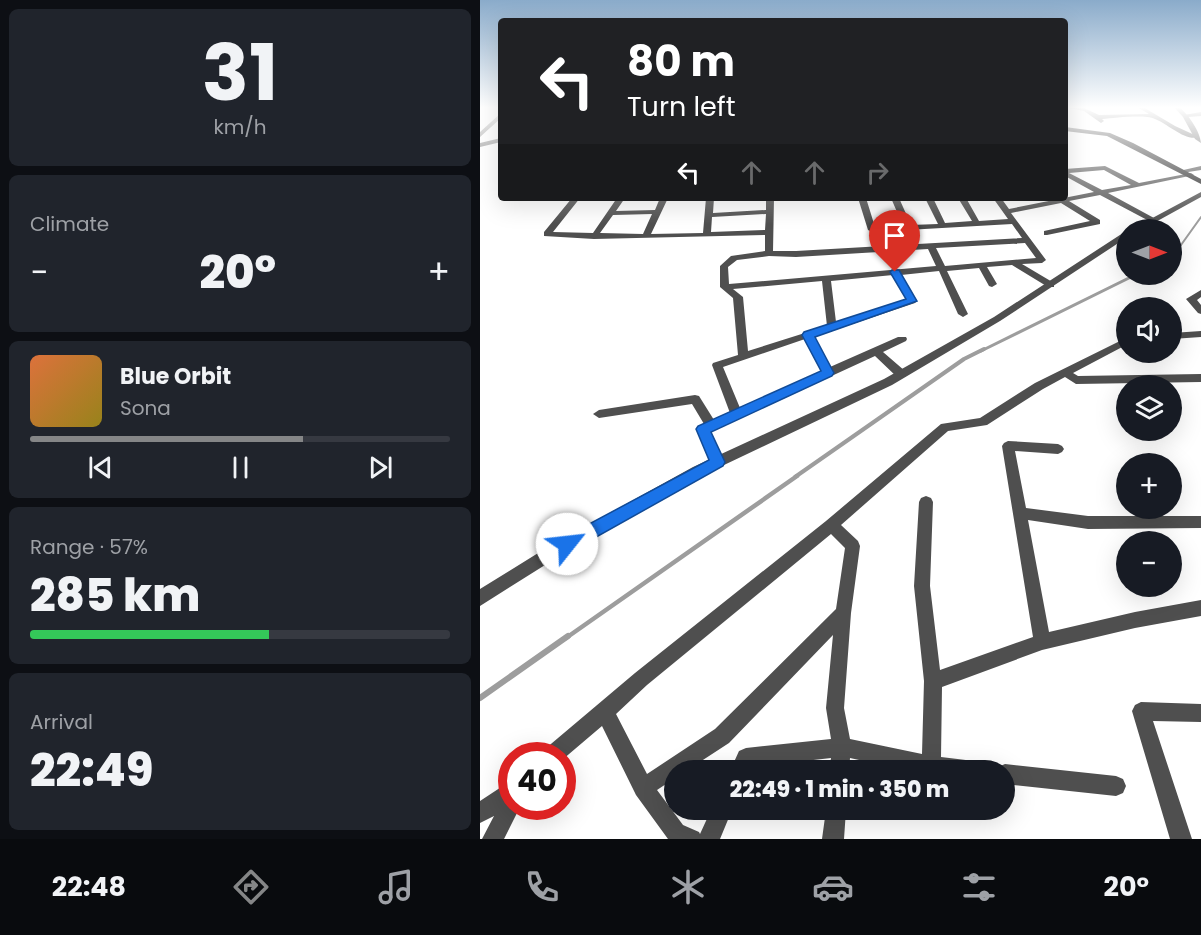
<!DOCTYPE html>
<html lang="en">
<head>
<meta charset="utf-8">
<style>
	:root { --surface:#171b24; --page:#20242c; --text:#f1f3f6; --muted:#9ea1a6; --line:#363941; --accent:#858687 }
	body { margin:0; font-family:Poppins,sans-serif; background:var(--page); color:var(--text); height:100vh; display:flex; flex-direction:column; font-size:22px; white-space:nowrap }
	* { box-sizing:border-box; margin:0 }
	p { font-size:20px; color:var(--muted) }
	.icon { flex:none; width:33px; height:33px; fill:none; stroke:currentColor; stroke-width:2; stroke-linecap:round; stroke-linejoin:round }
	.map { position:relative; flex:1; overflow:hidden }
	.details { display:flex; flex-direction:column; gap:9px; padding:9px; background:#0d0f14; width:480px }
	.details>* { flex:none }
	.hud { position:absolute; left:18px; top:18px; width:570px; height:183px; border-radius:6px; box-shadow:0 6px 24px #0002; background:#202124; color:#fff; overflow:hidden }
	.needle { width:39px; rotate:90deg }
	.buttons { position:absolute; left:636px; top:219px; display:grid; gap:12px }
	.buttons a { display:grid; place-items:center; width:66px; height:66px; border-radius:50%; background:var(--surface); box-shadow:0 6px 24px #0002; font-size:30px }
	.speed { position:absolute; left:18px; top:742px; display:flex; gap:12px; font-size:30px; font-weight:700; text-align:center }
	.speed>* { display:grid; place-content:center; width:78px; height:78px; border-radius:50%; background:var(--surface); box-shadow:0 6px 24px #0002; line-height:1 }
	.speed .limit { border:9px solid #d22; background:#fff; color:#111 }
	.pin { position:absolute; display:grid; place-items:center; width:51px; height:51px; color:#fff; margin:-62px -26px; border-radius:50% 50% 50% 0; rotate:-45deg; box-shadow:0 0 6px #0007 }
	.pin .icon { rotate:45deg }
	.me { position:absolute; width:66px; margin:-33px; rotate:61deg; stroke-linejoin:round; filter:drop-shadow(0 0 4px #0008) }
	.turn { display:flex; align-items:center; gap:21px; height:126px; padding:0 30px; font-size:27px }
	.turn .icon { width:78px; height:78px; stroke-width:2.5 }
	.turn b { display:block; font-size:42px; line-height:51px }
	.lanes { display:flex; align-items:center; height:57px; padding:0 30px; background:#0003; justify-content:center; gap:30px; direction:ltr }
	.lanes .off { opacity:.35 }
	.big { font-size:45px; font-weight:800; line-height:1.1 }
	.details .tile { flex:1; display:flex; flex-direction:column; justify-content:center; gap:9px; min-width:0; padding:0 21px; border-radius:9px; background:var(--page) }
	.details .dial { align-items:center; gap:0 }
	.dial b { font-size:78px; line-height:1 }
	.song { display:flex; align-items:center; gap:18px }
	.cover { width:72px; height:72px; border-radius:9px; background:linear-gradient(135deg,hsl(20 70% 55%),hsl(50 70% 35%)) }
	.played { height:6px; border-radius:3px; background:linear-gradient(90deg,var(--accent) 65%,var(--line) 65%) }
	.keys { display:flex; justify-content:space-around; direction:ltr }
	.heat { display:flex; justify-content:space-between; align-items:center; font-size:33px; direction:ltr }
	.charge { height:9px; border-radius:4px; background:linear-gradient(90deg,#34c759 57%,var(--line) 0) }
	.trip { position:absolute; left:184px; top:760px; width:351px; height:60px; border-radius:30px; background:var(--surface); box-shadow:0 6px 24px #0002; font-weight:800; line-height:60px; text-align:center }
	.tab-bar { display:flex; height:96px; justify-content:space-around; align-items:center; background:#090b0e; color:var(--muted) }
	.tab-bar .icon { width:42px; height:42px }
	.tab-bar .current { color:var(--accent) }
	.tab-bar b { font-size:27px; color:var(--text) }
	main { display:flex; flex:1; min-height:0 }
	.map>svg:first-child { display:block }
	.lines { fill:none; stroke-linecap:round; stroke-linejoin:round }
	.stream-far4 { stroke:#9d9d9d; stroke-width:2 }
	.stream-far3 { stroke:#9d9d9d; stroke-width:3 }
	.stream-far2 { stroke:#9d9d9d; stroke-width:4 }
	.stream-far1 { stroke:#9d9d9d; stroke-width:4.5 }
	.stream { stroke:#9d9d9d; stroke-width:6 }
	.minor { fill:#4f4f4f; fill-rule:evenodd }
	.tertiary { fill:#4f4f4f; fill-rule:evenodd }
	.secondary { fill:#1c1c1c; fill-rule:evenodd }
	.route { fill:#1a73e8; stroke:#114b97; stroke-width:1.5 }
</style>
</head>
<body>
<main>
<section class="details">
<div class="tile dial"><b>31</b><p>km/h</p></div>
<div class="tile"><p>Climate</p>
<div class="heat"><a>−</a><b class="big">20°</b><a>+</a></div>
</div>
<div class="tile">
<div class="song"><i class="cover"></i><div><b>Blue Orbit</b><p>Sona</p></div></div>
<div class="played"></div>
<div class="keys"><svg class="icon" aria-label="previous" viewBox="0 0 24 24"><path d="M18 5L8 12l10 7zM5 5v14"/></svg><svg class="icon" aria-label="pause" viewBox="0 0 24 24"><path d="M8 5v14M16 5v14"/></svg><svg class="icon" aria-label="next" viewBox="0 0 24 24"><path d="M6 5l10 7-10 7zM19 5v14"/></svg></div>
</div>
<div class="tile"><p>Range · 57%</p><b class="big">285 km</b><div class="charge"></div></div>
<div class="tile"><p>Arrival</p><b class="big">22:49</b></div>
</section>
<div class="map">
<svg width="721" height="839" viewBox="0 0 721 839">
	<rect width="100%" height="100%" fill="#fff"/>
	<g class="lines">
		<path class="stream-far4" d="M694,250L701,245L721,217"/>
		<path class="stream-far3" d="M692,252L696,249
			M501,351L657,274"/>
		<path class="stream-far2" d="M315,477L484,359L504,349"/>
		<path class="stream-far1" d="M86,638L317,476"/>
		<path class="stream" d="M0,698L88,636"/>
		<path class="minor" d="M585,107L604,108L619,115L669,114L657,107H663L695,126L719,137C706,142 688,124 675,119C664,114 635,118 622,119L624,121L621,123L604,111Z
			M721,112V116L707,117L704,115Z
			M21,113V118L0,137V132Z
			M21,138V142L0,147V143Z
			M625,166L659,183L711,173L714,175L628,193L674,218L675,220L671,222L620,195L589,201L620,220V224L567,235H564V231L610,221L581,203L531,213L566,260L562,263L542,264L574,283V287H568L532,265L507,267L517,284L512,287L509,286L499,268L467,271L488,314L483,317L478,314L459,271L421,275L437,301L435,303L334,337L350,367L418,337H426L427,339L426,341L403,352L425,371L427,374L425,377H417L395,356L230,432L243,462L242,466H232L231,462L217,430L224,424L212,404L119,418L113,414L119,410L215,395L219,396L234,420L250,413L232,365L233,363L258,355L253,298L240,287V266L251,256L285,251V235L114,239L64,236V232L92,198H100L73,232L113,233L137,198H145L136,211L175,210L180,198H188L171,234L223,233L226,198H234L233,213L286,210V198H294L293,251H316L542,238L532,224L392,232L388,230L378,198H386L395,227L423,226L411,198H419L431,225L458,224L445,198H453L465,223L492,221L478,198H486L499,221L528,219L513,198H521L529,209L614,192L585,176V169ZM624,170L651,185L622,190L589,173ZM172,214L163,234L120,233L133,215ZM286,214L285,230L231,232L232,217ZM545,243L556,258L465,266L456,248ZM448,249L456,266L249,284L248,267L257,260L289,256L316,257ZM413,275L427,300L356,322L351,281ZM342,281L347,326L268,351L263,297L253,289ZM325,339L342,371L260,408L243,367Z
			M721,166V170L702,173L699,171Z
			M721,290V297L717,300L721,305V314L718,313L706,299Z
			M721,331V337L692,339V333Z
			M646,338V345L593,373L598,376L721,374V382L596,384L585,377L563,389L507,425L468,431L361,525L378,541L380,546L371,613L364,708L370,739L442,754L444,681L434,586L439,502L441,498L446,496L451,498L453,502L450,586L460,670L553,637L522,446L524,443L528,441L578,444L582,446L584,449L582,452L578,454L535,451L546,508L608,516H721V528L608,529L548,520L569,632L655,612L721,600V616L655,628L562,650L462,687L461,757L494,761L501,764L504,771H429L370,758L369,771H349L351,758L272,767L270,771H250L259,751L266,748L351,739L346,708L353,635L249,743L206,771H195V778L177,790L203,825L219,832L220,834L231,810H252L240,839H188L156,795L122,726L82,760V756H62L65,749L155,673L346,521L461,424L500,418L555,383ZM351,534L365,548L356,609L235,729L167,774L136,714L167,685Z
			M661,702L721,704V722L673,721L712,839H690L652,711L655,705Z
			M525,764L636,776L643,779L646,786L643,793L636,796L525,784V771H516L518,767Z
			M32,780V807H40L24,839H2L14,816L0,823V801Z
			M346,810H366L364,839H342Z"/>
		<path class="tertiary" d="M694,107H699C708,114 720,131 721,143L715,139L703,117Z
			M721,192V197L661,230H650Z
			M643,233H646V238L520,321L412,385L223,475L73,560L0,606V589L63,550L213,467L404,379L514,317Z"/>
		<path class="secondary" d="M585,127L630,133L653,143L721,179V184L627,136L585,131Z"/>
	</g>
	<linearGradient id="sky" x2="0" y2="1"><stop stop-color="#8aabca"/><stop offset="0.48" stop-color="#fff"/><stop offset="1" stop-color="#fff" stop-opacity="0"/></linearGradient>
	<rect width="721" height="224" fill="url(#sky)"/>
	<path class="route" d="M412,270H419L437,301L335,337L354,373L352,376L231,432L245,462L243,466L93,550L87,552L81,550L78,544L81,539L229,460L216,429L218,426L341,371L322,335L324,332L426,299L410,272Z"/>
</svg>
<div class="buttons">
<a><svg class="needle" viewBox="-14 -14 28 28"><path d="M0-13l5 13h-10z" fill="#e53935"/><path d="M0 13l5-13h-10z" fill="#9ea1a6"/></svg></a>
<a><svg class="icon" aria-label="sound" viewBox="0 0 24 24"><path d="M4 9h4l5-4v14l-5-4H4zM17 9q2 3 0 6"/></svg></a>
<a><svg class="icon" aria-label="layers" viewBox="0 0 24 24"><path d="M12 4l9 5-9 5-9-5zM3 14l9 5 9-5"/></svg></a>
<a>+</a>
<a>−</a>
</div>
<div class="speed"><div class="limit">40</div></div>
<div class="pin" style="left:415px;top:272px;background:#d93025"><svg class="icon" aria-label="arrive" viewBox="0 0 24 24"><path d="M6 21V4h12l-3 4 3 4H6"/></svg></div>
<svg class="me" style="left:87px;top:544px" viewBox="-20 -20 40 40"><circle r="19" fill="#fff"/><path d="M0-13L10 11 0 6-10 11z" fill="#1a73e8"/></svg>
<div class="trip">22:49 · 1 min · 350 m</div>
<div class="hud">
<div class="turn"><svg class="icon" aria-label="left" viewBox="0 0 24 24"><path d="M17 20v-9H6M10 6l-5 5 5 5"/></svg><div><b>80 m</b>Turn left</div></div>
<div class="lanes"><svg class="icon" aria-label="left" viewBox="0 0 24 24"><path d="M17 20v-9H6M10 6l-5 5 5 5"/></svg><svg class="icon off" aria-label="ahead" viewBox="0 0 24 24"><path d="M12 20V5M6 11l6-6 6 6"/></svg><svg class="icon off" aria-label="ahead" viewBox="0 0 24 24"><path d="M12 20V5M6 11l6-6 6 6"/></svg><svg class="icon off" aria-label="right" viewBox="0 0 24 24"><path d="M7 20v-9h11M14 6l5 5-5 5"/></svg></div>
</div>
</div>
</main>
<nav class="tab-bar">
<b>22:48</b>
<svg class="icon current" aria-label="directions" viewBox="0 0 24 24"><path d="M12 3l9 9-9 9-9-9zM9 14v-3h6M13 9l2 2-2 2"/></svg>
<svg class="icon" aria-label="music" viewBox="0 0 24 24"><path d="M9 18V5l10-2v13"/><circle cx="6" cy="18" r="3"/><circle cx="16" cy="16" r="3"/></svg>
<svg class="icon" aria-label="phone" viewBox="0 0 24 24"><path d="M5 4h4l2 5-3 2q2 4 5 5l2-3 5 2v4C11 20 4 13 5 4z"/></svg>
<svg class="icon" aria-label="climate" viewBox="0 0 24 24"><path d="M12 3v18M4 7l16 10M4 17L20 7"/></svg>
<svg class="icon" aria-label="car" viewBox="0 0 24 24"><path d="M5 17H2v-5l4-1 3-4h7l3 4 3 1v5h-3M9 17h6M6 11h13"/><circle cx="7" cy="17" r="2"/><circle cx="17" cy="17" r="2"/></svg>
<svg class="icon" aria-label="filters" viewBox="0 0 24 24"><path d="M4 7h16M4 17h16"/><circle cx="9" cy="7" r="2"/><circle cx="15" cy="17" r="2"/></svg>
<b>20°</b>
</nav>
</body>
</html>
